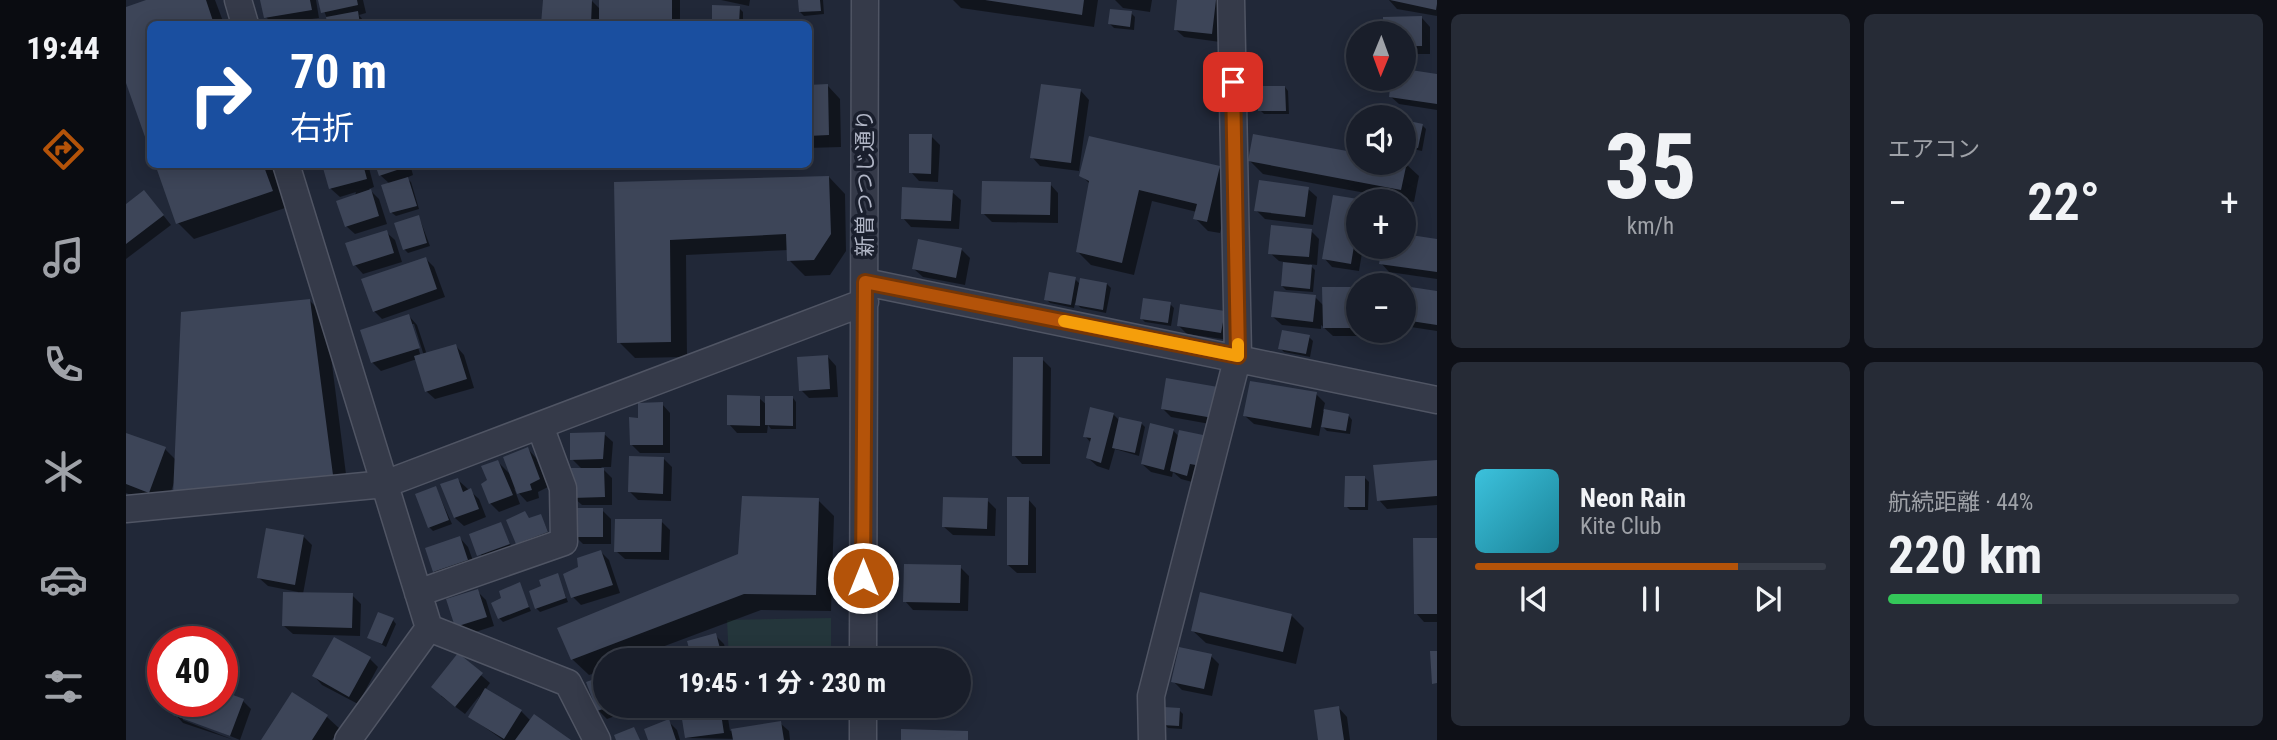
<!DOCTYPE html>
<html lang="ja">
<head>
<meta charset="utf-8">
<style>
	:root { --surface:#191e2a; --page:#262b36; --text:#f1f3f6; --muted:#9fa2a8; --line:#373c47; --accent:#b45309 }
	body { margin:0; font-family:"Roboto Condensed","Noto Sans JP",sans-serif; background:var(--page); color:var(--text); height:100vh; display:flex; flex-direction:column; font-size:26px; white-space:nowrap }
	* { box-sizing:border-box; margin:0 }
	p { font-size:23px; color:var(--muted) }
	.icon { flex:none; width:38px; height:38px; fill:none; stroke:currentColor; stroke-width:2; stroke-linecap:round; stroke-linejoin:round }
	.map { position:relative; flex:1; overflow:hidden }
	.side { display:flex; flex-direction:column; gap:14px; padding:14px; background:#0e1017; width:840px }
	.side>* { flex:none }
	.banner { position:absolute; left:21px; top:21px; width:665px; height:147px; border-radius:10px; box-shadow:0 4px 18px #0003,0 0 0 2px var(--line); background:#1a4fa0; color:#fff; overflow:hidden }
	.needle { width:46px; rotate:181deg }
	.fabs { position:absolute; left:1220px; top:21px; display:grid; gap:14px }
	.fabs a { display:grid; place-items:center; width:70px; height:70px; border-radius:50%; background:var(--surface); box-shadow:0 4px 18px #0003,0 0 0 2px var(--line); font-size:35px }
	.speed { position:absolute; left:21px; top:626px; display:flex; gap:14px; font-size:35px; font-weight:700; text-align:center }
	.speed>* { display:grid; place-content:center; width:91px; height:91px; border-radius:50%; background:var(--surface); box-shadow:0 4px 18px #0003,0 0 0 2px var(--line); line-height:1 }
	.speed .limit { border:10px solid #d22; background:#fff; color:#111 }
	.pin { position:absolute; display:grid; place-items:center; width:60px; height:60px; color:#fff; margin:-30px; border-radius:14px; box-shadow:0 4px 10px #0006 }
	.me { position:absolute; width:77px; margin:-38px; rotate:0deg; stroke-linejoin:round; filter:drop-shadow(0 0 5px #0008) }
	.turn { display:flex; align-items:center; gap:24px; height:147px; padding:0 28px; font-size:32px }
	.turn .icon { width:91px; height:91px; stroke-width:2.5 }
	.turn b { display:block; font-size:49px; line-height:60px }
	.big { font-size:52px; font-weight:700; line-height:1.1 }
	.side .card { flex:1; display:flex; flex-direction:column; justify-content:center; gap:10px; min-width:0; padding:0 24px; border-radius:10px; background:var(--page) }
	.side .dial { align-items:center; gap:0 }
	.dial b { font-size:91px; line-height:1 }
	.song { display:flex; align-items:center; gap:21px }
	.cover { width:84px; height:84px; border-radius:10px; background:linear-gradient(135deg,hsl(190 70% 55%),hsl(190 70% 35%)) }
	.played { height:7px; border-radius:4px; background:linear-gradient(90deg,var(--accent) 75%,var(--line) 75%) }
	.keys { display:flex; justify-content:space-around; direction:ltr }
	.heat { display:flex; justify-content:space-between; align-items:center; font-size:38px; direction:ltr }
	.charge { height:10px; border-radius:5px; background:linear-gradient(90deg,#34c759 44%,var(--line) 0) }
	.side .tiles { flex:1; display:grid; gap:14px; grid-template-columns:repeat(2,1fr) }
	.trip { position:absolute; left:467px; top:648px; width:378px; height:70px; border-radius:35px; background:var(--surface); box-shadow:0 4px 18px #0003,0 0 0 2px var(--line); font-weight:700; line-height:70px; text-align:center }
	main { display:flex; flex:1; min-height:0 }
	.tab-bar { display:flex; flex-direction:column; width:126px; justify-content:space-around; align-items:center; background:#0a0c11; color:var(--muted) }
	.tab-bar .icon { width:49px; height:49px }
	.tab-bar .selected { color:var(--accent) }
	.tab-bar b { font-size:32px; color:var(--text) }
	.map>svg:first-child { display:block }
	.green { fill:#24363b }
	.shadow { fill:#0007; fill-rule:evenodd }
	.building { fill:#3d4558 }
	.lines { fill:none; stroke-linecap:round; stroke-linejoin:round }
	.minor-casing { stroke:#505564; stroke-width:29 }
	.minor { stroke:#353a49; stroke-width:26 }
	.route-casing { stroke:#753606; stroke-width:18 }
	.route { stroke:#b45309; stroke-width:12 }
	.slow { stroke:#f59e0b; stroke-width:12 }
	.labels { text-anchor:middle; stroke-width:7; stroke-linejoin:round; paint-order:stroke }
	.street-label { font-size:21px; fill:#b0b5c5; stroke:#1a1f2d }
</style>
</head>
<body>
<main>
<nav class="tab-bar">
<b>19:44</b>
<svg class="icon selected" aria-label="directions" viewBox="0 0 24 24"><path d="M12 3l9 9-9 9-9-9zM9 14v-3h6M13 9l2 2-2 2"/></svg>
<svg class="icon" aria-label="music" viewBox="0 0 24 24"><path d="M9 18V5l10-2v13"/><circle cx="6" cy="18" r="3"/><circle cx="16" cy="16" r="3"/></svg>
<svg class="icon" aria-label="phone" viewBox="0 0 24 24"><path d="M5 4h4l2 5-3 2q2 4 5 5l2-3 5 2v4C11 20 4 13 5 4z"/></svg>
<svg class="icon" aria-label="climate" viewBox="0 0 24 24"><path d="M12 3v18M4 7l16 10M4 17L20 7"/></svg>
<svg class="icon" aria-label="car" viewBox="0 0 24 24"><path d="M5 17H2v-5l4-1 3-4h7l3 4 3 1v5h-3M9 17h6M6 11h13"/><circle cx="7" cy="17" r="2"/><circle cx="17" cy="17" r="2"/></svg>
<svg class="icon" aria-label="filters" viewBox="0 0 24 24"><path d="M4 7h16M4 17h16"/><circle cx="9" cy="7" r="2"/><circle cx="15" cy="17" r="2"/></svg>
</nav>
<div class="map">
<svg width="1311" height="740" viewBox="0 0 1311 740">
	<rect width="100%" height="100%" fill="#212838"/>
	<path class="green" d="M705,618V660H603L601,620Z"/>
	<path class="shadow" d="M25,0H89L98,24H24V147L0,78V9Z
		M136,0H190L193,18L147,24L140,17Z
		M194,0H237L240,13L233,15L240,24H203Z
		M418,0L466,1L475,10L474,0H554V24H417Z
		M595,0H624L623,6Z
		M673,0H697L698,14L678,16L674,12Z
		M827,0H972L968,27L835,8Z
		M989,0H1026L1024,12L997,8Z
		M1053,0H1095L1094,42L1058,37L1049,29Z
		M1263,0H1311V16L1271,9Z
		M613,8L617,12V24H588Z
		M1005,13L1009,17L1008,30L988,28L984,24Z
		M1259,18H1296L1304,27V54H1278V33H1259Z
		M1278,71L1311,76V110L1273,104L1264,96L1267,79H1278Z
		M702,86L714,99L715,147L682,148V87Z
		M1159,87L1162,91L1163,114H1138L1134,110Z
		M955,91L963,100L953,171L914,166L906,157Z
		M1278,122L1296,125L1300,129L1296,151L1278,147Z
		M805,136L814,145L812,182L793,181L785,172Z
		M1232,155V163L1280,164L1293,176L1288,202L1137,174L1124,161Z
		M31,164H147L162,207L68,239L52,223Z
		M216,164H239L243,168L248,187L243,189L253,199L261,224L229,234L220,226L230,192L214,197L205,189L199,169Z
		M251,164H284L287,175L280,178L285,182L293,209L270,216L266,213L264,184L254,175Z
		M1093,168L1106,180L1094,233L1082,231L1069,218L1071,212L1026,201L1008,275L965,265L952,252L964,184L955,175Z
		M703,177L719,194L720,251L704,275L679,276L663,260V250L560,255L561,357L509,358L493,342L490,183Z
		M924,184L932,193V223L866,222L857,213Z
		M1182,189L1191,197L1187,225L1139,219L1130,210Z
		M826,192L835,200L833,229L785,227L777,218Z
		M1208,197L1234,201L1232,247H1237L1233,271L1206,267L1198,258Z
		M26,201L45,225L0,259V206Z
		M293,217L304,246L282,253L278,249Z
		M1185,231L1193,239L1191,265L1183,264L1189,270L1187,292L1160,290L1156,286L1158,262L1153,261L1144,253Z
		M260,232L269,240L276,262L237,274L229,265L222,244Z
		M1278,236L1311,241V279L1263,272L1255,263L1257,247H1278Z
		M835,249L844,258L839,285L797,277L788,269Z
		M300,259L308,267L319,297L256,319L248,311Z
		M949,279L954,284H981L985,288L980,313L955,308L949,303L948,308L924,303L920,299Z
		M1278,288L1311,293V331L1278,326Z
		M1232,289V331H1243V336H1207L1195,325V329L1156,325L1147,317L1189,297L1198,306Z
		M184,301L200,317L222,490L48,483L39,508L0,493V435L39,449L50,460Z
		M1044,304L1048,308L1045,326L1019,322L1016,319Z
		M1098,312L1103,340L1061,334L1052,325Z
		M283,316L291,325L301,355L330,346L338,355L348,388L309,399L300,391L291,359L255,371L246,362ZM285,324H288L298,356L295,357Z
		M1183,337L1187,341L1184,357L1158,352L1154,348Z
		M702,357L710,366L712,397L683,398L675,390Z
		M916,359L925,368L924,464H896L888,455Z
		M1041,380L1095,426L1045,417L1037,409Z
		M1190,394L1199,403L1197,411L1223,416L1226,420L1224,434L1201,431L1195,425L1193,436L1128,424L1119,416Z
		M633,398L641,405L667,398L670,402V429H645L642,425L641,433H611L603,424Z
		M536,404L544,413V453H514L505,444L514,419Z
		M987,414L994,421L1015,423L1019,427L1013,456L989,449L983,470L971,466L962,458L965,443L959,436Z
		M1047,430L1053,437H1081L1070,483L1055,479L1047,472L1046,477L1025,472L1016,464Z
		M478,434L487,442L485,467H475L486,478V505H456L447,497L457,470L446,459Z
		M402,449L410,458L422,487L412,492L413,498L401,502L388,488L394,504L373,512L364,503L363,481L372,462L386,476Z
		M537,458L546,467L545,501L512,500L504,492Z
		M1311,461V505L1261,509L1253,500Z
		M1239,478L1243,482L1242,510H1224L1220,506Z
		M332,480L353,499L360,517L338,526L329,518Z
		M310,488L326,524L307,531L303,527Z
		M902,499L910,508V573H891L882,565Z
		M692,500L708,516L705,611L635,610L520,653L526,660H480V669L463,675L446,659L613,555Z
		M861,500L870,509L869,536L827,535L818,527Z
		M476,510L485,519V544H457L449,536Z
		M399,513L404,520L415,516L424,536L395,547L391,543Z
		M535,521L544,530L543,560L499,559L490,551Z
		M375,524L386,548L357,559L345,535Z
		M177,536L186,545L177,594L226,595L235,604L234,636L167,634L158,626L172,592L142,586L133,578Z
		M334,538L342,547L350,569L317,580L308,571Z
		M1311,540V622H1298L1290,613Z
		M475,552L483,560L494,593L455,605L447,597L454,568Z
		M834,567L843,576L842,611L787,610L779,601Z
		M431,575L442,602L414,612L410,608L417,587Z
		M393,585L405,611L377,622L373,618Z
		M351,591L360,600L368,626L340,635L331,626Z
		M1165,615L1178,628L1170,664L1080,643L1067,631Z
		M267,620L270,624L260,647L243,637Z
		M589,635L598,644L602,660H568Z
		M333,656L364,683L359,690L395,711L405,721L442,740H377L344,717L354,695L339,714L315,696Z
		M1085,656L1093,664L1086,696L1056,690L1047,681Z
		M244,659L252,667L232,704L196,685L188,676Z
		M166,694L201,717L214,729L206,740H137Z
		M117,701L125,709L114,740L57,717V720L108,740L57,723L49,714L54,702Z
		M480,705H506L508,709L481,719L472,710Z
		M1213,708L1221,717L1224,740H1194Z
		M594,709L602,718L604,731L654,723L663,731L664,740L560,738Z
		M1053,710L1057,714L1056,729L1042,728L1038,724Z
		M542,721L551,730L554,740H524Z"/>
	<path class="building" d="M20,0H80L88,24H24V151L0,83V7Z
		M134,0H184L186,10L138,18Z
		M192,0H231L232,5L195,13Z
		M417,0H466L465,24H415Z
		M473,0H546V24H473Z
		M672,0H694L695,11L673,12Z
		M859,0H958L956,15Z
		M1051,0H1090L1086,34L1048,30Z
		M1264,0H1311V4L1310,10Z
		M586,5L614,6L613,24H586Z
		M984,9L1006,11L1004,27L982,24Z
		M232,11L234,24H201L200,17Z
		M1296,16V46H1278V33H1257V17Z
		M1278,69L1311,74V104L1263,97L1265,79H1278Z
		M702,84L703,135L682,136V85Z
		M915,84L955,89L945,163L904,158Z
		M1131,86H1159L1160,111H1132Z
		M1278,120L1297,124L1292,148L1278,145Z
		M783,134H806L805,174L783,173Z
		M1127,134L1232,153V163L1281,162L1275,190L1122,161Z
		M963,136L1094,166L1081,222L1067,219L1071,204L1013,190L996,263L950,252L963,181L953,176Z
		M29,164H137L147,191L50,224Z
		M209,164H237L241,179L203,189L197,168Z
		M249,164H279L280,167L253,176Z
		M703,176L705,234L688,260L661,261L660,234L544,240L545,342L491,343L488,182Z
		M282,177L291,206L264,213L255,185Z
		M1133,180L1183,187L1179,217L1128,211Z
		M856,181L925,182L924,215L855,214Z
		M776,187L827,190L825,221L775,219Z
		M245,189L253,216L219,227L210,201Z
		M18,190L38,215L0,244V204Z
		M1207,195L1232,199V222L1225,264L1196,259Z
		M293,215L301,243L277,250L268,223Z
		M1145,225L1186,229L1183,257L1142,254Z
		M261,230L268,253L227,266L219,243Z
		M1278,234L1311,239V272L1253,264L1256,247H1278Z
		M792,239L836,248L830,278L786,269Z
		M300,257L311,289L247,312L235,279Z
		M1157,262L1186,265L1184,289L1155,286Z
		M923,272L950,277L945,305L918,300Z
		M954,278L981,283L977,310L949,305Z
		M1278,286L1311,291V325L1278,320Z
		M1196,287H1232V328H1197Z
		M1148,291L1190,295L1187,322L1145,317Z
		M1017,298L1045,302L1042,323L1014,319Z
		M184,299L207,475L47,495L55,312Z
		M1054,304L1099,311L1095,333L1051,326Z
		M283,314L294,348L245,363L234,330Z
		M1156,330L1184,335L1180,354L1152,349Z
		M330,344L341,379L299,392L288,356Z
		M702,355L704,389L673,391L671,357Z
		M887,357H917L916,456H886Z
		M1040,378L1092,387L1087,418L1035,409Z
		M1124,381L1191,392L1185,428L1117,416Z
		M601,395L634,396V426L601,425Z
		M639,396H667V426L639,425Z
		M537,402V445H504L503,417L512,418V403Z
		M964,407L988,413L975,463L960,458L965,438L957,437Z
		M1198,409L1223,414L1220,431L1195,427Z
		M993,417L1016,422L1009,453L986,448Z
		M1024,423L1048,429L1038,470L1015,464Z
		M1053,430L1082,436L1075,466L1064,464L1061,476L1044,471Z
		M479,432L477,459L444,460V433Z
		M0,433L40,447L23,493L0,484Z
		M402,447L414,479L404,484L406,490L391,494L377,457Z
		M503,456L538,457L537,494L502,492Z
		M372,460L387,495L363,504L355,484L361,480L355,466Z
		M1311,460V496L1251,501L1247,465Z
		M445,468H478L479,497L446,498Z
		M1219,476H1239V507H1218Z
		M332,478L337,492L345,488L353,509L328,518L314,484Z
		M310,486L323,520L302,528L289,494Z
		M616,496L693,498L690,595L618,594L445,660L431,628L612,554Z
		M817,497L862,498L861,529L816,527Z
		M881,497H903L902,565H881Z
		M447,508H477V537H447Z
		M399,511L403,518L415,514L422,532L390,544L380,520Z
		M489,519H536L535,552H488Z
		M375,522L384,544L351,556L343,534Z
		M140,528L178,535L169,585L131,578Z
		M334,536L342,560L307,572L299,548Z
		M1287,538H1311V614H1288Z
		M475,550L487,585L445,598L437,574L452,567L451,558Z
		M778,564L835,565L834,603L777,602Z
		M432,573L440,598L409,609L403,591L415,586L413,580Z
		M394,582L403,607L372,619L365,603L375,598L373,591Z
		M352,589L361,617L329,627L320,599Z
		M157,592L227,593L226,628L156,626Z
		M1074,592L1166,614L1157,652L1065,631Z
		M252,612L268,618L256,644L241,638Z
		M590,633L597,660H566L561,641Z
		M208,637L245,657L223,697L186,676Z
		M555,647L559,660H533L531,655Z
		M1053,647L1086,654L1078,689L1045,682Z
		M1304,651H1311V683L1306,684Z
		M332,653L357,673L329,707L305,687Z
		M480,675V705L486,706L471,711L460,682Z
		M359,688L396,710L378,739L342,717Z
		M96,691L118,699L104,736L47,715L52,702H96Z
		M166,692L202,715L186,740H135Z
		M1213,706L1218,740H1192L1188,710Z
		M594,707L598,733L559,738L555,713Z
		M1038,707L1054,708L1053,726L1036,725Z
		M408,714L445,740H389Z
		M543,719L550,740H522L518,729Z
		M655,721L658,740H607L605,729Z
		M508,727L514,740H490L488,735Z
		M775,729L842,731V740H775Z"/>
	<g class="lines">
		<defs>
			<path id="minor" d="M112,0L119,24
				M160,164L303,628L222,740
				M739,282L1311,400
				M0,509L259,484L739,302
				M292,593L438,542L437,488L414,426
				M303,628L442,683L471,740
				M737,660L739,0
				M737,740V705
				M1026,740L1025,696L1112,356L1105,0"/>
		</defs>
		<use href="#minor" class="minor-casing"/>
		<use href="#minor" class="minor"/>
	</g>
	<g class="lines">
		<defs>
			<path id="route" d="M737,578L739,282L1112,356L1107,82"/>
		</defs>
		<use href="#route" class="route-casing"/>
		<use href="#route" class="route"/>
		<path class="slow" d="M938,321L1112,356V344"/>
	</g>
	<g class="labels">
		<g class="street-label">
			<text transform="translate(739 183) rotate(-90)" y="7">新曽つつじ通り</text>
		</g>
	</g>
</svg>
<div class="fabs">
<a><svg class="needle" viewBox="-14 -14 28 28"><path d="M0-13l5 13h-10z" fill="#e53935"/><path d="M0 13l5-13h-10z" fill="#9fa2a8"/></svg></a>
<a><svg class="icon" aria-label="sound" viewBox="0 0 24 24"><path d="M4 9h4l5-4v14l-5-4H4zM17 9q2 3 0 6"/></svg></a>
<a>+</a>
<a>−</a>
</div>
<div class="speed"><div class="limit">40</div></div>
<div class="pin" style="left:1107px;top:82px;background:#d93025"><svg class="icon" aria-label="arrive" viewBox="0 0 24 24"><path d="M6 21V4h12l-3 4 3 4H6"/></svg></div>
<svg class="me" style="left:737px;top:578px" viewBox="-20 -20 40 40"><circle r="17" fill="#b45309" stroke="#fff" stroke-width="3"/><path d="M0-11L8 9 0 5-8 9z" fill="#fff"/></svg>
<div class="trip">19:45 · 1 分 · 230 m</div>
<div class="banner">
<div class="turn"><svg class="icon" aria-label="right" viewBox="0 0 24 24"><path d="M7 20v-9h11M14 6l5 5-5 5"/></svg><div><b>70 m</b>右折</div></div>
</div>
</div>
<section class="side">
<div class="tiles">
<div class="card dial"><b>35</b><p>km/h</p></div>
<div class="card"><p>エアコン</p>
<div class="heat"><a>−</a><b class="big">22°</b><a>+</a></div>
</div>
<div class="card">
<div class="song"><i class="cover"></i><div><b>Neon Rain</b><p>Kite Club</p></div></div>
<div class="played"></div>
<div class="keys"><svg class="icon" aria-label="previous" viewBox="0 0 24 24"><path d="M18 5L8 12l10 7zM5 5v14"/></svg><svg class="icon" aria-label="pause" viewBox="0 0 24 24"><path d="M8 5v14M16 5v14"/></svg><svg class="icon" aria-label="next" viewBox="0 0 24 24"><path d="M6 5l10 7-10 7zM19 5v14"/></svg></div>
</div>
<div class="card"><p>航続距離 · 44%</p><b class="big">220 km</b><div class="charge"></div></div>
</div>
</section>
</main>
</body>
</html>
